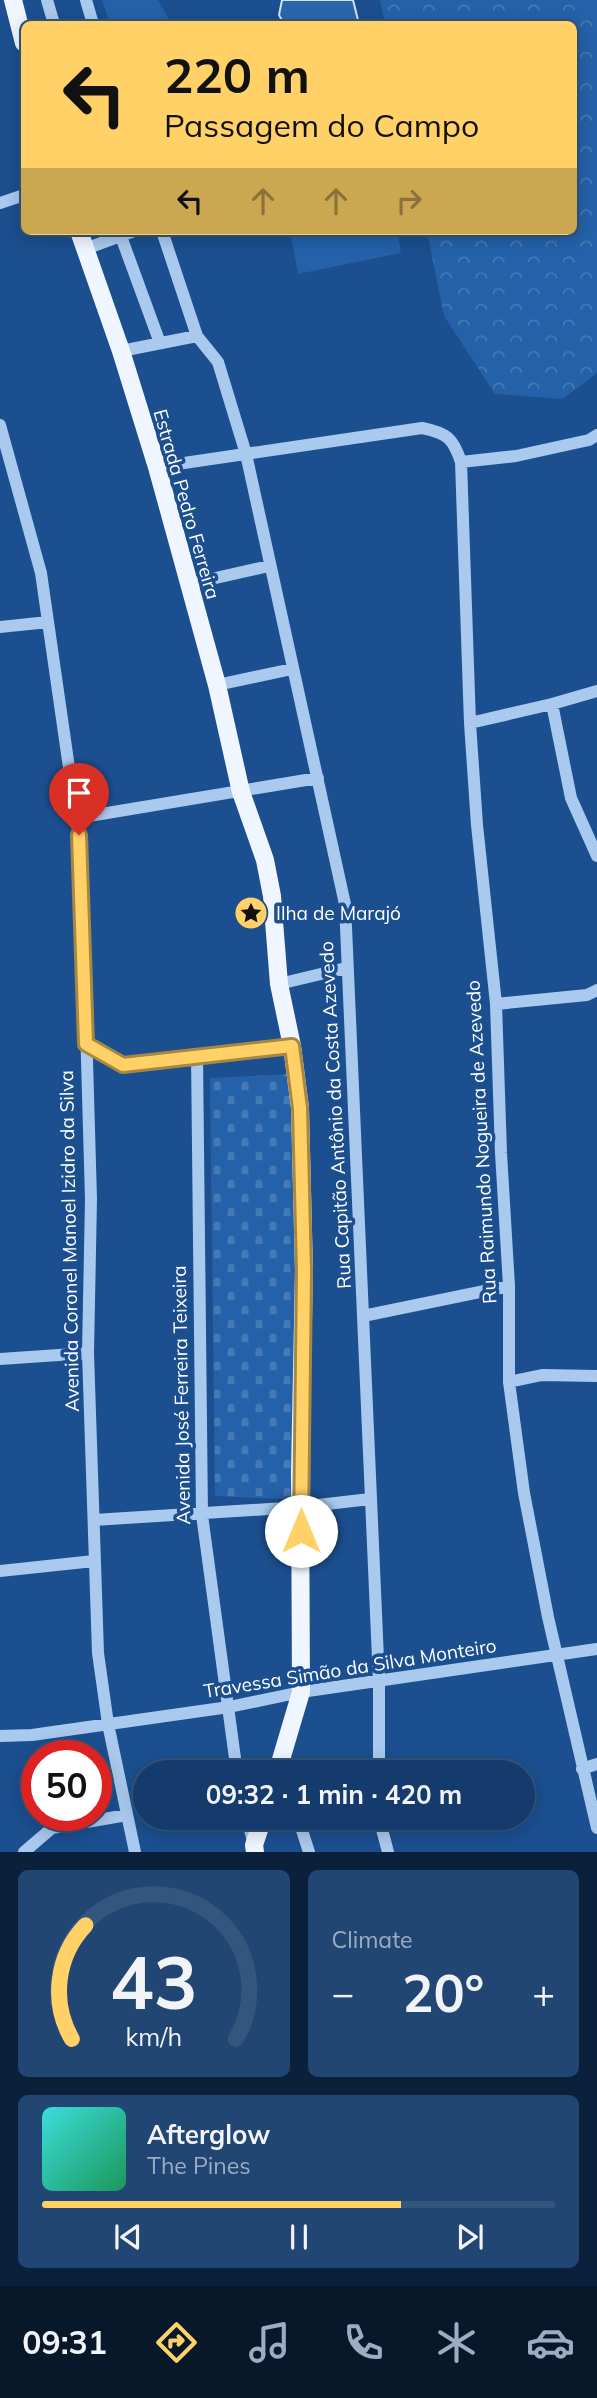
<!DOCTYPE html>
<html lang="en">
<head>
<meta charset="utf-8">
<style>
	:root { --surface:#143b6b; --page:#214673; --text:#f1f3f6; --muted:#9dadc1; --line:#33557e; --accent:#ffd166 }
	body { margin:0; font-family:Mulish,sans-serif; background:var(--page); color:var(--text); height:100vh; display:flex; flex-direction:column; font-size:26px; white-space:nowrap }
	* { box-sizing:border-box; margin:0 }
	p { font-size:23px; color:var(--muted) }
	.icon { flex:none; width:38px; height:38px; fill:none; stroke:currentColor; stroke-width:2; stroke-linecap:round; stroke-linejoin:round }
	.map { position:relative; height:1852px; overflow:hidden }
	.details { display:flex; flex-direction:column; gap:18px; padding:18px; background:#0b203b; flex:1 }
	.details>* { flex:none }
	.hud { position:absolute; left:21px; top:21px; width:556px; height:214px; border-radius:10px; box-shadow:0 4px 18px #0003,0 0 0 2px var(--line); background:#ffd166; color:#111; overflow:hidden }
	.speed { position:absolute; left:21px; top:1740px; display:flex; gap:14px; font-size:35px; font-weight:700; text-align:center }
	.speed>* { display:grid; place-content:center; width:91px; height:91px; border-radius:50%; background:var(--surface); box-shadow:0 4px 18px #0003,0 0 0 2px var(--line); line-height:1 }
	.speed .limit { border:10px solid #d22; background:#fff; color:#111 }
	.pin { position:absolute; display:grid; place-items:center; width:60px; height:60px; color:#fff; margin:-72px -30px; border-radius:50% 50% 50% 0; rotate:-45deg; box-shadow:0 0 7px #0007 }
	.pin .icon { rotate:45deg }
	.me { position:absolute; width:77px; margin:-38px; rotate:0deg; stroke-linejoin:round; filter:drop-shadow(0 0 5px #0008) }
	.turn { display:flex; align-items:center; gap:24px; height:147px; padding:0 28px; font-size:32px }
	.turn .icon { width:91px; height:91px; stroke-width:2.5 }
	.turn b { display:block; font-size:49px; line-height:60px }
	.lanes { display:flex; align-items:center; height:66px; padding:0 28px; background:#0003; justify-content:center; gap:35px; direction:ltr }
	.lanes .off { opacity:.35 }
	.big { font-size:52px; font-weight:700; line-height:1.1 }
	.details .tile { flex:1; display:flex; flex-direction:column; justify-content:center; gap:10px; min-width:0; padding:0 24px; border-radius:10px; background:var(--page) }
	.details .dial { align-items:center; gap:0 }
	.dial svg { height:182px; overflow:visible; fill:none; stroke:var(--line); stroke-width:7; stroke-linecap:round; text-anchor:middle }
	.dial text { fill:var(--text); stroke:none }
	.song { display:flex; align-items:center; gap:21px }
	.cover { width:84px; height:84px; border-radius:10px; background:linear-gradient(135deg,hsl(180 70% 55%),hsl(150 70% 35%)) }
	.played { height:7px; border-radius:4px; background:linear-gradient(90deg,var(--accent) 70%,var(--line) 70%) }
	.keys { display:flex; justify-content:space-around; direction:ltr }
	.heat { display:flex; justify-content:space-between; align-items:center; font-size:38px; direction:ltr }
	.details .tiles { flex:1; display:grid; gap:18px; grid-template-columns:1fr 1fr }
	.tile:last-child { grid-column:span 2 }
	.trip { position:absolute; left:133px; top:1760px; width:402px; height:70px; border-radius:35px; background:var(--surface); box-shadow:0 4px 18px #0003,0 0 0 2px var(--line); font-weight:700; line-height:70px; text-align:center }
	.tab-bar { display:flex; height:112px; justify-content:space-around; align-items:center; background:#08182b; color:var(--muted) }
	.tab-bar .icon { width:49px; height:49px }
	.tab-bar .active { color:var(--accent) }
	.tab-bar b { font-size:32px; color:var(--text) }
	.map>svg:first-child { display:block }
	.grass { fill:#2461a8 }
	.forest { fill:url(#forest-crowns) }
	.cemetery { fill:url(#cemetery-stones) }
	.building { fill:#2a66ad; stroke:#cfe3fa; stroke-width:2 }
	.lines { fill:none; stroke-linecap:round; stroke-linejoin:round }
	.minor { stroke:#a9c9ee; stroke-width:12 }
	.major { stroke:#f0f6ff; stroke-width:18 }
	.route-casing { stroke:#a68842; stroke-width:18 }
	.route { stroke:#ffd166; stroke-width:12 }
	.labels { text-anchor:middle; stroke-width:7; stroke-linejoin:round; paint-order:stroke }
	.street-label { font-size:19px; fill:#fff; stroke:#1b4f8f }
	.poi-label { font-size:19px; fill:#fff; stroke:#1b4f8f; text-anchor:start }
</style>
</head>
<body>
<div class="map">
<svg width="597" height="1852" viewBox="0 0 597 1852">
	<defs>
		<pattern id="forest-crowns" width="20" height="18" patternUnits="userSpaceOnUse" patternTransform="scale(1.75)"><rect width="20" height="18" fill="#2461a8"/><path d="M2 6a3 3 0 1 1 6 0M12 15a3 3 0 1 1 6 0" fill="none" stroke="#4579b5"/></pattern>
		<pattern id="cemetery-stones" width="16" height="16" patternUnits="userSpaceOnUse" patternTransform="scale(1.75)"><rect width="16" height="16" fill="#2461a8"/><path d="M2 7V4a2 2 0 0 1 4 0v3zM10 15v-3a2 2 0 0 1 4 0v3z" fill="#4579b5"/></pattern>
	</defs>
	<rect width="100%" height="100%" fill="#1b4f8f"/>
	<path class="grass" d="M102,0H158L172,24H110Z
		M290,231H397L401,253L298,274Z"/>
	<path class="forest" d="M380,0H597V373L563,399L495,394L444,316L427,231H574V24H385Z"/>
	<path class="cemetery" d="M294,1074L299,1500L215,1496L210,1078Z"/>
	<path class="building" d="M282,0H353L359,24H284L279,15Z"/>
	<g class="lines">
		<path class="minor" d="M47,0L54,24
			M86,0L93,24
			M0,203L24,195
			M119,231L160,343
			M162,231L197,336L218,362L246,454L345,904L379,1682V1773
			M85,249L134,231
			M121,351L197,336
			M0,425L41,573L81,851L91,1199L88,1353L98,1653L108,1724L135,1852
			M461,462L516,456L589,440L597,435
			M157,467L422,428C447,433 453,438 461,462L470,723L477,825L496,1004L501,1153L509,1286V1382L524,1493L548,1617L597,1828
			M189,584L269,566
			M0,627L48,622
			M217,685L292,669
			M552,704L571,798L597,856
			M470,723L552,704L597,691
			M77,818L318,778
			M279,984L346,968
			M496,1004L587,995L597,990
			M86,1044L123,1065L292,1046
			M197,1055L202,1515L237,1773
			M363,1316L509,1286
			M0,1359L88,1353
			M509,1382L542,1375L597,1376
			M94,1520L301,1507L370,1499
			M0,1571L94,1561
			M0,1736L32,1735L229,1707L301,1692L597,1649
			M582,1769L597,1764
			M247,1818L254,1845
			M298,1818L309,1852
			M379,1818L388,1852
			M24,1852L52,1828L127,1815"/>
		<path class="major" d="M13,0L24,43
			M79,231L121,351L157,467L217,685L241,792L265,860L272,896L279,984L292,1046L300,1108L304,1271L300,1472L301,1692L277,1773
			M255,1852L254,1845L263,1818"/>
	</g>
	<g class="lines">
		<defs>
			<path id="route" d="M79,835L86,1044L123,1065L292,1046L300,1108L304,1271L301,1531"/>
		</defs>
		<use href="#route" class="route-casing"/>
		<use href="#route" class="route"/>
	</g>
	<defs>
		<symbol id="sight-disc" viewBox="-11 -11 22 22"><circle r="9.5" fill="#ffd166" stroke="#1b4f8f"/><path d="M0-6L1.8-2.2L6-1.7L2.9 1.2L3.7 5.4L0 3.3L-3.7 5.4L-2.9 1.2L-6-1.7L-1.8-2.2Z" fill="#111"/></symbol>
	</defs>
	<g fill-rule="evenodd">
		<use href="#sight-disc" x="232" y="894" width="38" height="38"/>
	</g>
	<g class="labels">
		<g class="street-label">
			<text transform="translate(187 504) rotate(74)" y="7">Estrada Pedro Ferreira</text>
			<text transform="translate(335 1115) rotate(-93)" y="7">Rua Capitão Antônio da Costa Azevedo</text>
			<text transform="translate(481 1142) rotate(-93)" y="7">Rua Raimundo Nogueira de Azevedo</text>
			<text transform="translate(69 1241) rotate(-91)" y="7">Avenida Coronel Manoel Izidro da Silva</text>
			<text transform="translate(181 1395) rotate(-91)" y="7">Avenida José Ferreira Teixeira</text>
			<text transform="translate(350 1668) rotate(-9)" y="7">Travessa Simão da Silva Monteiro</text>
		</g>
		<g class="poi-label">
			<text x="276" y="920">Ilha de Marajó</text>
		</g>
	</g>
</svg>
<div class="speed"><div class="limit">50</div></div>
<div class="pin" style="left:79px;top:835px;background:#d93025"><svg class="icon" aria-label="arrive" viewBox="0 0 24 24"><path d="M6 21V4h12l-3 4 3 4H6"/></svg></div>
<svg class="me" style="left:301px;top:1531px" viewBox="-20 -20 40 40"><circle r="19" fill="#fff"/><path d="M0-13L10 11 0 6-10 11z" fill="#ffd166"/></svg>
<div class="trip">09:32 · 1 min · 420 m</div>
<div class="hud">
<div class="turn"><svg class="icon" aria-label="left" viewBox="0 0 24 24"><path d="M17 20v-9H6M10 6l-5 5 5 5"/></svg><div><b>220 m</b>Passagem do Campo</div></div>
<div class="lanes"><svg class="icon" aria-label="left" viewBox="0 0 24 24"><path d="M17 20v-9H6M10 6l-5 5 5 5"/></svg><svg class="icon off" aria-label="ahead" viewBox="0 0 24 24"><path d="M12 20V5M6 11l6-6 6 6"/></svg><svg class="icon off" aria-label="ahead" viewBox="0 0 24 24"><path d="M12 20V5M6 11l6-6 6 6"/></svg><svg class="icon off" aria-label="right" viewBox="0 0 24 24"><path d="M7 20v-9h11M14 6l5 5-5 5"/></svg></div>
</div>
</div>
<section class="details">
<div class="tiles">
<div class="tile dial"><svg viewBox="0 0 100 80">
<path d="M14 69A42 42 0 1 1 86 69"/>
<path d="M14 69A42 42 0 0 1 20 19" stroke="#ffd166"/>
<text x="50" y="56" font-size="32" font-weight="700">43</text>
<text x="50" y="72" font-size="11">km/h</text>
</svg></div>
<div class="tile"><p>Climate</p>
<div class="heat"><a>−</a><b class="big">20°</b><a>+</a></div>
</div>
<div class="tile">
<div class="song"><i class="cover"></i><div><b>Afterglow</b><p>The Pines</p></div></div>
<div class="played"></div>
<div class="keys"><svg class="icon" aria-label="previous" viewBox="0 0 24 24"><path d="M18 5L8 12l10 7zM5 5v14"/></svg><svg class="icon" aria-label="pause" viewBox="0 0 24 24"><path d="M8 5v14M16 5v14"/></svg><svg class="icon" aria-label="next" viewBox="0 0 24 24"><path d="M6 5l10 7-10 7zM19 5v14"/></svg></div>
</div>
</div>
</section>
<nav class="tab-bar">
<b>09:31</b>
<svg class="icon active" aria-label="directions" viewBox="0 0 24 24"><path d="M12 3l9 9-9 9-9-9zM9 14v-3h6M13 9l2 2-2 2"/></svg>
<svg class="icon" aria-label="music" viewBox="0 0 24 24"><path d="M9 18V5l10-2v13"/><circle cx="6" cy="18" r="3"/><circle cx="16" cy="16" r="3"/></svg>
<svg class="icon" aria-label="phone" viewBox="0 0 24 24"><path d="M5 4h4l2 5-3 2q2 4 5 5l2-3 5 2v4C11 20 4 13 5 4z"/></svg>
<svg class="icon" aria-label="climate" viewBox="0 0 24 24"><path d="M12 3v18M4 7l16 10M4 17L20 7"/></svg>
<svg class="icon" aria-label="car" viewBox="0 0 24 24"><path d="M5 17H2v-5l4-1 3-4h7l3 4 3 1v5h-3M9 17h6M6 11h13"/><circle cx="7" cy="17" r="2"/><circle cx="17" cy="17" r="2"/></svg>
</nav>
</body>
</html>
